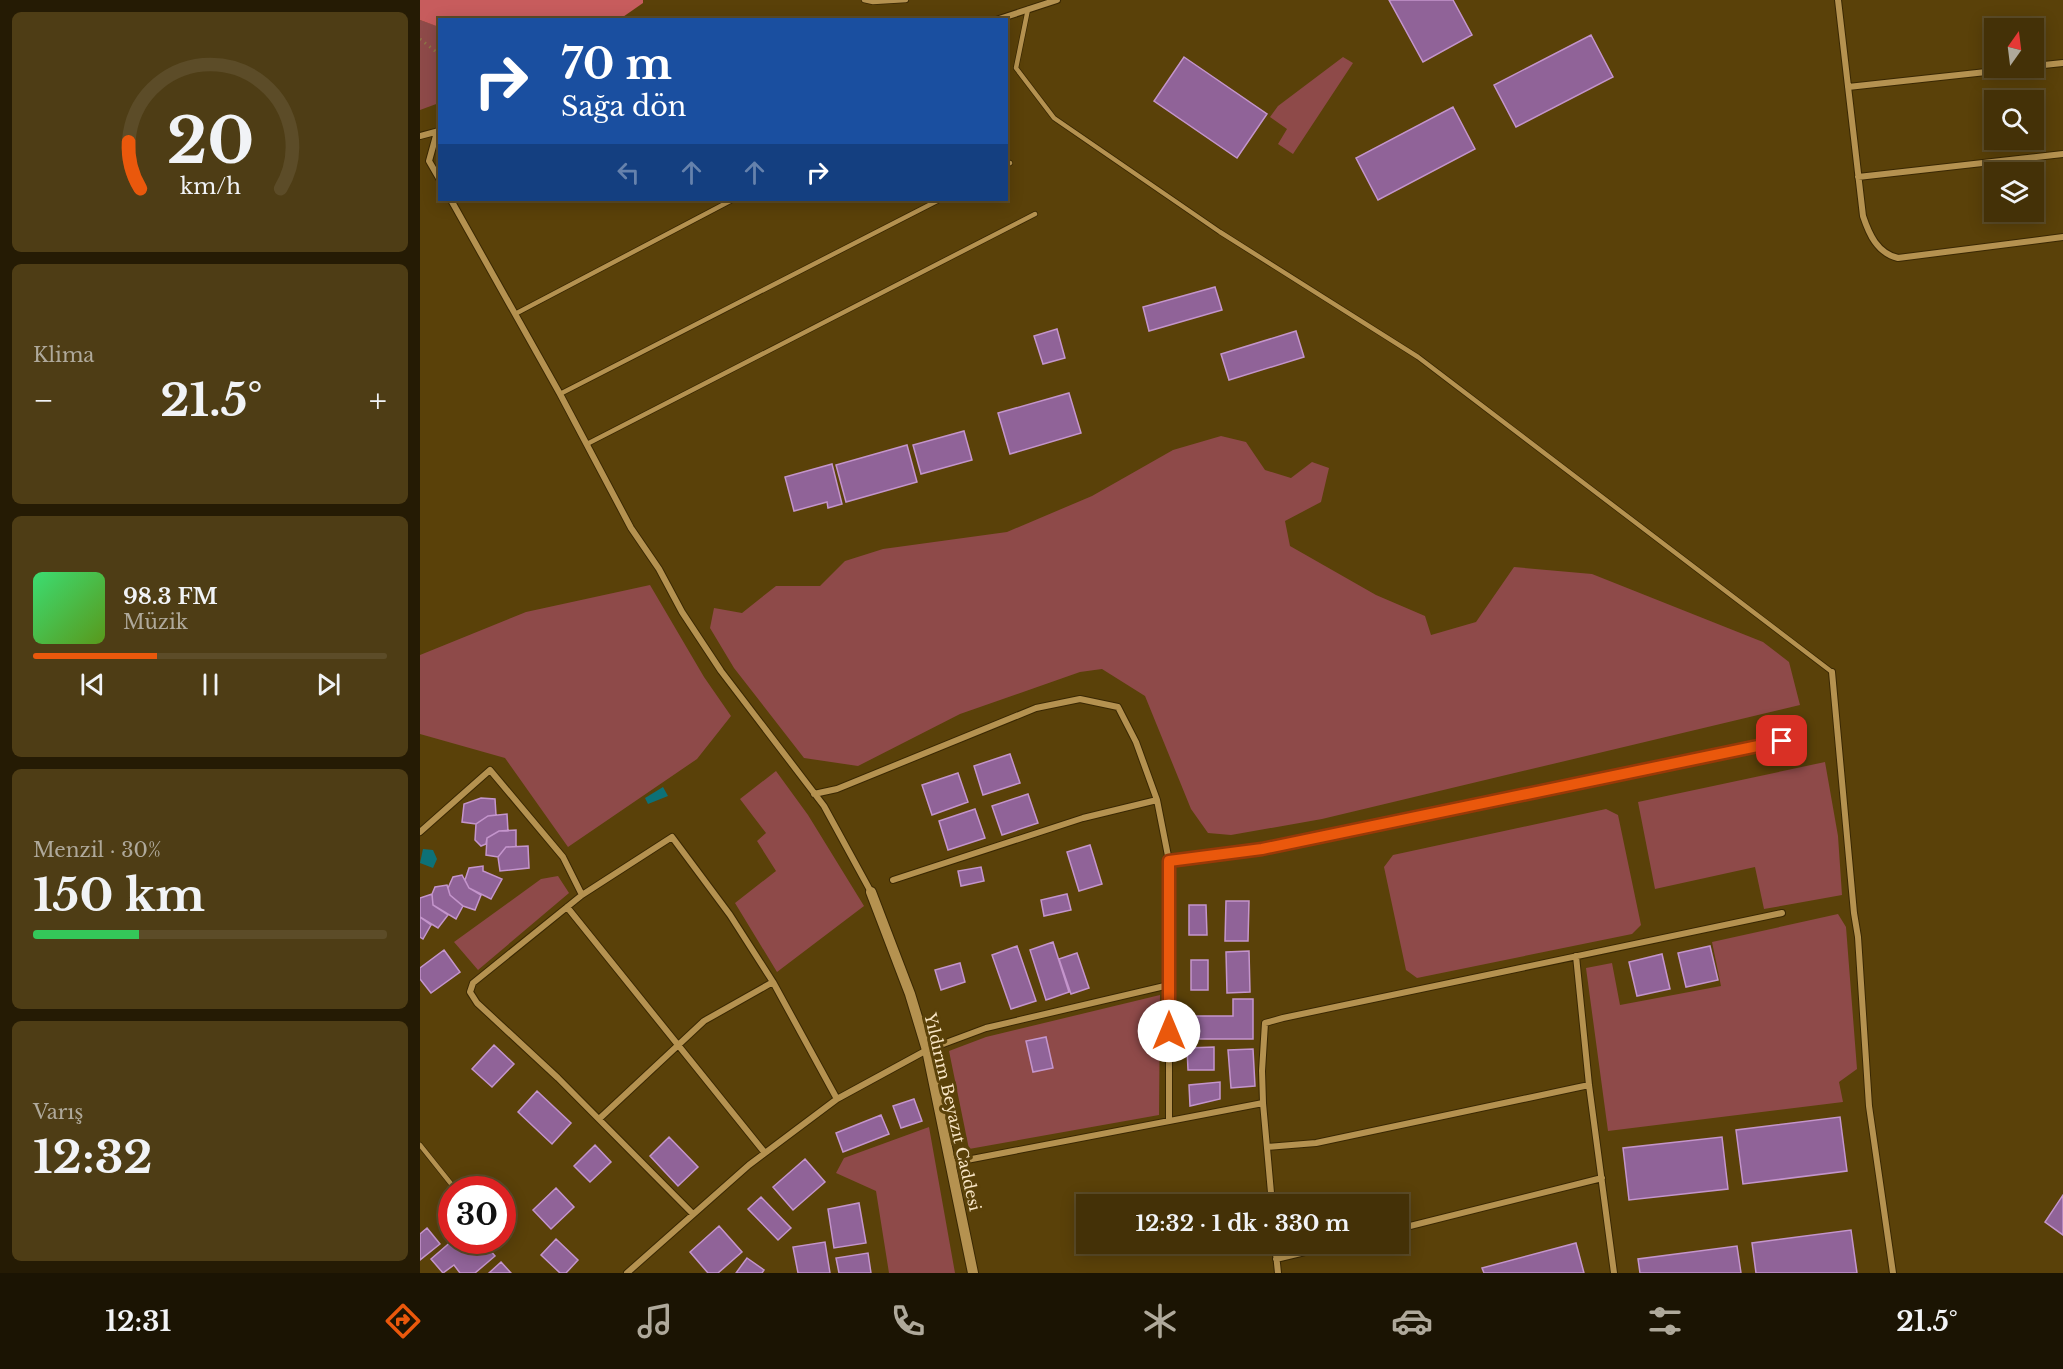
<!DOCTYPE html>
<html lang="tr">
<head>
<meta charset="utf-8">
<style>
	:root { --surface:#443107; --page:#4e3d15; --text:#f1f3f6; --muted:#afa99b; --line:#5c4c28; --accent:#ea580c }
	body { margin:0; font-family:"Libre Baskerville",serif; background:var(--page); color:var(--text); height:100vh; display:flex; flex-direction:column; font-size:22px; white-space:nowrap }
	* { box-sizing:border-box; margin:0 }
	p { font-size:20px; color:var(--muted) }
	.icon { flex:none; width:33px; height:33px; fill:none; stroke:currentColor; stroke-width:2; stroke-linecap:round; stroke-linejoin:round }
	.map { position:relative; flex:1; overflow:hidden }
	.details { display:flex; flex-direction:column; gap:12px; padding:12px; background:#251b04; width:420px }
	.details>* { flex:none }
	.top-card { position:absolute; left:18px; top:18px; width:570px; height:183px; border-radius:0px; box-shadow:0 3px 15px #0003,0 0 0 2px var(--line); background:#1a4fa0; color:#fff; overflow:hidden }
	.needle { width:39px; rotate:14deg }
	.controls { position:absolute; left:1564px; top:18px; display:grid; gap:12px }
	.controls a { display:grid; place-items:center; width:60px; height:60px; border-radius:0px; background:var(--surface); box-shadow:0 3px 15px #0003,0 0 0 2px var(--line); font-size:30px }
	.speed { position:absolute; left:18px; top:1176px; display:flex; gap:12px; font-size:30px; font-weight:700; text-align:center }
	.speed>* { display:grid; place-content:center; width:78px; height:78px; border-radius:50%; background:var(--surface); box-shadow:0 3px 15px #0003,0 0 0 2px var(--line); line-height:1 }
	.speed .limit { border:9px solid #d22; background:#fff; color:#111 }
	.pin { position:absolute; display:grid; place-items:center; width:51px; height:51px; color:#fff; margin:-26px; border-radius:12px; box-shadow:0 3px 9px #0006 }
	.me { position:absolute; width:66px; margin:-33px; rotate:0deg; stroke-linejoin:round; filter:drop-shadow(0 0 4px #0008) }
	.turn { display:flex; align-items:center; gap:21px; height:126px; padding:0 24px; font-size:27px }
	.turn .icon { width:78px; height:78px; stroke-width:2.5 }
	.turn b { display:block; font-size:42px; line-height:51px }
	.lanes { display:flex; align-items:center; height:57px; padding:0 24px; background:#0003; justify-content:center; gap:30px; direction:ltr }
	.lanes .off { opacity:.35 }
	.big { font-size:45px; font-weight:800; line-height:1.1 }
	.details .widget { flex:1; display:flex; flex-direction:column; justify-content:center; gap:9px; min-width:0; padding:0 21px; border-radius:9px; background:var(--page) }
	.details .dial { align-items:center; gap:0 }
	.dial svg { height:156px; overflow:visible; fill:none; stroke:var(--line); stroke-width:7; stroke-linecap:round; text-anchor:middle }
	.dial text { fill:var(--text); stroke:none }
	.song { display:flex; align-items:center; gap:18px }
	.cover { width:72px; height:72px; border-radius:9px; background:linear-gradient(135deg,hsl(140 70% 55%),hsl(90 70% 35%)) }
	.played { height:6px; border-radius:3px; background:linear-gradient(90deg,var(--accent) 35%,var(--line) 35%) }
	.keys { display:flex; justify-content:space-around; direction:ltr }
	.heat { display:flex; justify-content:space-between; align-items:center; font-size:33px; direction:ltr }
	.charge { height:9px; border-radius:4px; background:linear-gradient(90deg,#34c759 30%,var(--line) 0) }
	.trip { position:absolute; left:656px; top:1194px; width:333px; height:60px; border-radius:0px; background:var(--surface); box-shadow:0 3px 15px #0003,0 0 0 2px var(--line); font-weight:800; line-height:60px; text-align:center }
	.tab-bar { display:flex; height:96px; justify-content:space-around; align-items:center; background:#1b1403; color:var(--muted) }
	.tab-bar .icon { width:42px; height:42px }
	.tab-bar .selected { color:var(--accent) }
	.tab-bar b { font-size:27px; color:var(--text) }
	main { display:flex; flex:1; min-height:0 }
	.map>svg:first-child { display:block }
	.green { fill:#8e4a49 }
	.forest { fill:#c75c5d }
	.water { fill:#0d7177 }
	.building { fill:#906398; stroke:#c495cc; stroke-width:1.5 }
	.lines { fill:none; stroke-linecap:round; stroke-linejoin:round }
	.service-casing { stroke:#3a2803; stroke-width:6 }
	.minor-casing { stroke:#3a2803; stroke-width:8 }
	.tertiary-casing { stroke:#3a2803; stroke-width:12 }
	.path { stroke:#8c7545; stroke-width:3; stroke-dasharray:1.5 4.5; stroke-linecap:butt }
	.service { stroke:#b59250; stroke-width:4.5 }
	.minor { stroke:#b59250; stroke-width:6 }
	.tertiary { stroke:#b59250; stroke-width:10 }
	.route-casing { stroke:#983908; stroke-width:15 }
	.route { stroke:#ea580c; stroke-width:10 }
	.labels { text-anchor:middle; stroke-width:6; stroke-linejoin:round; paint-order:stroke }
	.street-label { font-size:16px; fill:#f9e6c6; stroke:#5a4109 }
</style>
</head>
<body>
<main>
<section class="details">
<div class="widget dial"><svg viewBox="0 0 100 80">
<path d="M14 69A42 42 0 1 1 86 69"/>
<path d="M14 69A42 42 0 0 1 8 45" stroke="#ea580c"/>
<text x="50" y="56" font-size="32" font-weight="700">20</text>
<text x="50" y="72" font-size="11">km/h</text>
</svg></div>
<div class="widget"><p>Klima</p>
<div class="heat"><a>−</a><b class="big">21.5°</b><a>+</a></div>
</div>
<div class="widget">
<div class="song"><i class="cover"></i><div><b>98.3 FM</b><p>Müzik</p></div></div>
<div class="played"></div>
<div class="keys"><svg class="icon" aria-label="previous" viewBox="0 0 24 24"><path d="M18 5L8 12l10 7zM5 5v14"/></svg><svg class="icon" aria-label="pause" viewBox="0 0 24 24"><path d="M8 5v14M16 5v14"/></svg><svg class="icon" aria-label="next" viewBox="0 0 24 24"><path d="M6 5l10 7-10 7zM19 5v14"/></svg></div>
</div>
<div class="widget"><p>Menzil · 30%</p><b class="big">150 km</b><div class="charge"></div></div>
<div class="widget"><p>Varış</p><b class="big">12:32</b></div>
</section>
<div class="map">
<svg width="1643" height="1273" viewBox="0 0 1643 1273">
	<rect width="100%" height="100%" fill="#5a4109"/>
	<path class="green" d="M0,20L20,27L19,103L0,110Z
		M923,57L933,63L873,154L858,144L867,129L850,117L858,106Z
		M801,436L826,442L845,470L871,478L892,462L909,468L901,502L865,521L870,546L956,595L1005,616L1011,635L1056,622L1094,567L1172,574L1343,642L1369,662L1380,705L902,819L811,835L788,833L771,809L725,696L682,669L660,672L540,714L438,766L384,758L314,668L290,628L294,608L322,613L356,586H400L425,561L463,549L587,532L672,496L753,450Z
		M230,585L284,677L311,716L277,759L148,847L85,758L0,734V655L106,612Z
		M1405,762L1418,836L1422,895L1344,909L1335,867L1235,889L1218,802Z
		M356,771L388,815L444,906L357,972L315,903L356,871L337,841L346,833L320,799Z
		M1186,809L1198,815L1221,925L1212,934L997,978L986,970L964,867L973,855Z
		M138,876L149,893L58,970L34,942L121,879Z
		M1418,914L1426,927L1437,1069L1419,1082L1423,1102L1188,1131L1166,968L1192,963L1200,1005L1301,986L1292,942Z
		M740,995L739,1115L549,1149L529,1051L566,1037Z
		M509,1127L535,1273H469L456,1191L416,1173L424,1158Z"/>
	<path class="forest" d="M0,0H223V3L200,19L20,20L19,27L0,20Z"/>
	<path class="water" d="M243,787L248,796L228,804L225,798Z
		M3,849L13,850L17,859L13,868L0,863Z"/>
	<path class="building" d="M969,0H1033L1052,35L1003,62Z
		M1171,35L1193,77L1096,127L1074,85Z
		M764,57L847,114L817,158L734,101Z
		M1033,107L1055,149L958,200L936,158Z
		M795,287L802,310L729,331L723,307Z
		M637,329L645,358L623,364L614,336Z
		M876,331L884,357L809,380L801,354Z
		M649,393L661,433L590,454L578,413Z
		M544,431L552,460L501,474L493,445Z
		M487,445L497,482L426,502L416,465Z
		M412,464L422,504L408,508L407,502L374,511L365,477Z
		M590,754L600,783L563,795L554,766Z
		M538,773L548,802L512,815L502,785Z
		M608,794L618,823L582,835L572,806Z
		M61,798L75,799L76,815L68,816L56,824L42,822L44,804Z
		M555,809L565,838L528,850L519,821Z
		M87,814L88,831H79L67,838L66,844L61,846L55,840L56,824L68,816Z
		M96,830V847H86L78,857L66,855L67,838L79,831Z
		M670,845L682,884L659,891L647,852Z
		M108,846L109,868L80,871L78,857L86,847Z
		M63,866V871L82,879L71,899L49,888L45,880L49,868Z
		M561,867L564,881L541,886L538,871Z
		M42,875L49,888L61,895L55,910L43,906L30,895L28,888L33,877Z
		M27,885L30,895L43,906L36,919L13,905L12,894L15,887Z
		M12,894L13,905L28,915L18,928L0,917V898Z
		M647,894L651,910L624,916L621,900Z
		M806,901H829L828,941H805Z
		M769,905H786L787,935H769Z
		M0,917L11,925L3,939L0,937Z
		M633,942L649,992L626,1000L610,950Z
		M597,946L616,1001L591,1009L572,955Z
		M1290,946L1298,980L1266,987L1258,953Z
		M24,950L40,972L11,993L0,979V968Z
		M829,951L830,992L807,993L806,952Z
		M657,953L669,988L651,994L639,959Z
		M1242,954L1250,989L1217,996L1209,962Z
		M771,960H788V990H771Z
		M540,963L545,982L521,990L515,970Z
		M813,999H833V1039H768V1016H813Z
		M626,1037L633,1068L613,1072L606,1041Z
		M74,1045L94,1064L72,1087L52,1069Z
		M794,1047V1070H768L767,1048Z
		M833,1049L835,1086L811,1088L808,1050Z
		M800,1082V1099L770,1106L769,1085Z
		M117,1091L151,1123L132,1144L98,1112Z
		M494,1099L502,1121L481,1128L473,1106Z
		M461,1115L469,1134L423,1152L416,1133Z
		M1420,1117L1427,1171L1323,1184L1316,1130Z
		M249,1137L278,1167L258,1186L230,1156Z
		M1302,1137L1308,1189L1209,1200L1203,1148Z
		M175,1145L191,1162L170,1182L154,1166Z
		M385,1159L405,1182L373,1210L353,1187Z
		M136,1188L154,1207L131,1229L113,1210Z
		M1643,1195V1235L1625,1222Z
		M341,1197L371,1228L358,1240L328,1209Z
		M439,1203L446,1243L414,1248L408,1209Z
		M299,1226L322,1252L298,1273H288L270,1252Z
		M7,1228L20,1244L0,1260V1234Z
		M1431,1230L1437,1273H1336L1332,1243Z
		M136,1239L158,1260L146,1273H140L121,1255Z
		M33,1240H42L51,1250L62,1241L75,1256L55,1273H40L34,1265L23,1273L11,1259Z
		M405,1242L410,1273H378L373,1247Z
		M1156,1243L1164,1273H1064L1062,1268Z
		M1317,1246L1321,1273H1220L1218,1259Z
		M448,1253L451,1273H419L416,1258Z
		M327,1258L344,1270L342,1273H316Z
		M81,1262L91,1273H69Z"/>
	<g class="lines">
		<defs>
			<path id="service" d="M444,0L453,2L486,0
				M608,9L596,68L634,118L800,232L998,357L1412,672
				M586,165L590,163
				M95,314L312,200
				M140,394L519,200
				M167,444L615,214
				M0,1145L36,1190"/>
			<path id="minor" d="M1418,0L1443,216C1449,234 1457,253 1478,258L1643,237
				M576,20L637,0
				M1614,66L1643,63
				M1428,87L1603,68
				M17,132L9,161L20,180
				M0,136L19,131
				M1438,177L1643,154
				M31,200L140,394L211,528L239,569L262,612L301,671L404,806L451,892
				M1412,672L1434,913L1438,937L1449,1106L1473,1273
				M394,794L417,789L616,708L660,699L698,707L716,742L737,800L749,861V985
				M0,832L70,770L143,857L162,895
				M749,861L842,849L1362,741
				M473,880L663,818L737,800
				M147,907L345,1153
				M1156,956L1169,1085L1194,1273
				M179,1119L284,1021L353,982
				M847,1147L896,1143L1169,1085
				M531,1163L843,1103
				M852,1204L843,1103L842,1071L845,1023L863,1018L1362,913
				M273,1214L138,1078L57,1003L50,992L53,983L162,895L252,837L310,915L353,982L417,1099
				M978,1229L1182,1178
				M855,1244L858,1273
				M856,1259L918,1244
				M207,1273L329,1165L417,1099L507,1050L566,1028L749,985V1121"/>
			<path id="tertiary" d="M451,892L490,994L507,1050L553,1273"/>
		</defs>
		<use href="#service" class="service-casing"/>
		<use href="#minor" class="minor-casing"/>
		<use href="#tertiary" class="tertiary-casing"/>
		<path class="path" d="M0,39L20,55"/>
		<use href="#service" class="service"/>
		<use href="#minor" class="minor"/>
		<use href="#tertiary" class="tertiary"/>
	</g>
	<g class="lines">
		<defs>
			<path id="route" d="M749,1031V861L842,849L1362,741"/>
		</defs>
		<use href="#route" class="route-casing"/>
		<use href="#route" class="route"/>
	</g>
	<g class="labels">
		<g class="street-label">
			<text transform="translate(533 1112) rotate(77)" y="6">Yıldırım Beyazıt Caddesi</text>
		</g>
	</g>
</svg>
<div class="controls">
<a><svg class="needle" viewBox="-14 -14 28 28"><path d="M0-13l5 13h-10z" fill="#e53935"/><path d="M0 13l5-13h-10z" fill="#afa99b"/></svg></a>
<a><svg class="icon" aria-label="search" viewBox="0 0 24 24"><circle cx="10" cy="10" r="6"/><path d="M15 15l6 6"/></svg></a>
<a><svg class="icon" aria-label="layers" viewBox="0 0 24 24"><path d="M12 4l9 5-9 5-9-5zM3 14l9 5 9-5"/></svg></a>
</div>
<div class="speed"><div class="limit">30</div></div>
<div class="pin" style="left:1362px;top:741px;background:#d93025"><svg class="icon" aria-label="arrive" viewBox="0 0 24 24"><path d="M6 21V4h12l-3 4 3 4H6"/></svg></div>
<svg class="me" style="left:749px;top:1031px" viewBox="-20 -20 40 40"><circle r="19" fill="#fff"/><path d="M0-13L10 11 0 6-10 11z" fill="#ea580c"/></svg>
<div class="trip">12:32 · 1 dk · 330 m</div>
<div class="top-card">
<div class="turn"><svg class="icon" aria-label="right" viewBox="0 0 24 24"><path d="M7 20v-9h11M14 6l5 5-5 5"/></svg><div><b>70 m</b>Sağa dön</div></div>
<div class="lanes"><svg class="icon off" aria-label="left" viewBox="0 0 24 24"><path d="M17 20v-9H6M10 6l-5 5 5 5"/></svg><svg class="icon off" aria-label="ahead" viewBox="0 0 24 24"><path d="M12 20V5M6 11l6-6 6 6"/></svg><svg class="icon off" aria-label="ahead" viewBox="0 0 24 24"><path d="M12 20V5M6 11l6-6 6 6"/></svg><svg class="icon" aria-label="right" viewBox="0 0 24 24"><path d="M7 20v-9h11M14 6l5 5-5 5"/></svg></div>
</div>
</div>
</main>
<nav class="tab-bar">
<b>12:31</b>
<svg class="icon selected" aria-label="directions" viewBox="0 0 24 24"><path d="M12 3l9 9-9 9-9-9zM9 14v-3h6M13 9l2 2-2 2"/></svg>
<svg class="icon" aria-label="music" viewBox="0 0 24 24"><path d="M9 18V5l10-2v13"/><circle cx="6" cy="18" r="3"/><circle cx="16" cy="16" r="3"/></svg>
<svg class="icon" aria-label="phone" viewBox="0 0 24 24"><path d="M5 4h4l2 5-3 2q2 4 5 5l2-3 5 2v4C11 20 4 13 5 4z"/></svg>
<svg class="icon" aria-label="climate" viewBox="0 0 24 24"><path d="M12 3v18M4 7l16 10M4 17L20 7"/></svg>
<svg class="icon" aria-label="car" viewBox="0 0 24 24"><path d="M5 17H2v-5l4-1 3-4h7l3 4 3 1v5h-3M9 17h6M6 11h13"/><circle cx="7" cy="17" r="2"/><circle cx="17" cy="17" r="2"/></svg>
<svg class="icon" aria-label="filters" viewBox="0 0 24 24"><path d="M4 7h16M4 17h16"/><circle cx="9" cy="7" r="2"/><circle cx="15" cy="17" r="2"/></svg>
<b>21.5°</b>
</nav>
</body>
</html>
